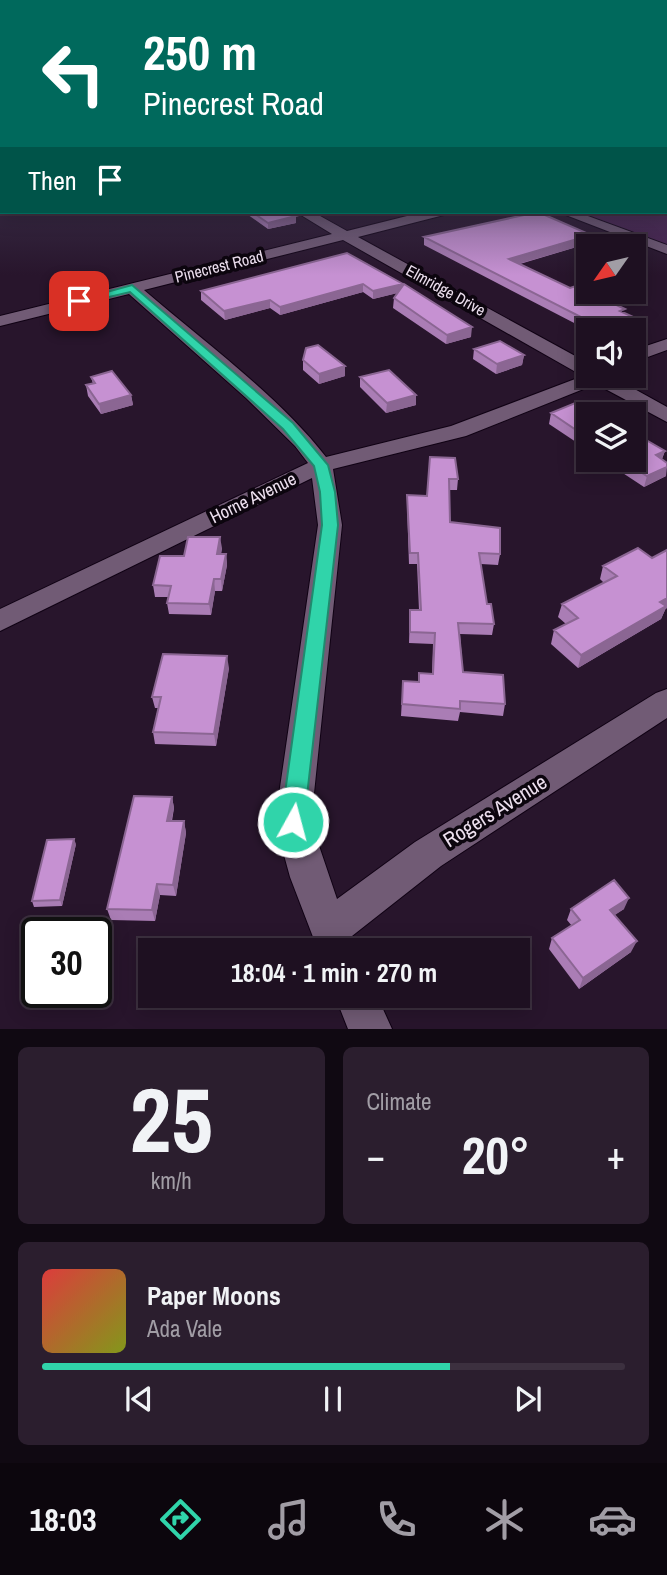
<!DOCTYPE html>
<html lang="en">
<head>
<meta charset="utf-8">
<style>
	:root { --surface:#1e1021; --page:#2b1e2e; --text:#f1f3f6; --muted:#a19da5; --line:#3c303f; --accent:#30d4aa }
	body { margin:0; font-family:"Archivo Narrow",sans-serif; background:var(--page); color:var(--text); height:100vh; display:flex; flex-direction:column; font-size:26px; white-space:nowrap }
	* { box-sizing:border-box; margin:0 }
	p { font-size:23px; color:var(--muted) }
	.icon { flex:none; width:38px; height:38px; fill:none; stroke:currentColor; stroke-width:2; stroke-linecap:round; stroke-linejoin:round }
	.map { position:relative; height:1029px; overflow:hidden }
	.details { display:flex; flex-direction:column; gap:18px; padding:18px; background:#100912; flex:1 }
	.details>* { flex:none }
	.banner { position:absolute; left:0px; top:0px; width:668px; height:214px; box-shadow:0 4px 18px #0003,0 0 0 2px var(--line); background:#00695c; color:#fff; overflow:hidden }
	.needle { width:46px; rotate:236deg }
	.buttons { position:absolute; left:576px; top:234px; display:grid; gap:14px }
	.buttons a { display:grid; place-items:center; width:70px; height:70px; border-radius:0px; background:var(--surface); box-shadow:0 4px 18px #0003,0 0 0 2px var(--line); font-size:35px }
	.speed { position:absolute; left:21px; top:917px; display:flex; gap:14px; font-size:35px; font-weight:700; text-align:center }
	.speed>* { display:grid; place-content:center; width:91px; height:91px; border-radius:50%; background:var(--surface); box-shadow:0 4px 18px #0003,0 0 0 2px var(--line); line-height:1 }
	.speed .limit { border:4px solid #111; border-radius:10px; background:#fff; color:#111 }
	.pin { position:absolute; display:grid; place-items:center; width:60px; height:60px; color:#fff; margin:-30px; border-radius:14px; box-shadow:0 4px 10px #0006 }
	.me { position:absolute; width:77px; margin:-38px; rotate:7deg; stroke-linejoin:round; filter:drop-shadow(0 0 5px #0008) }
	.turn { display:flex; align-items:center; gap:24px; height:147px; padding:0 28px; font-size:32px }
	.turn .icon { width:91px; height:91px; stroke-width:2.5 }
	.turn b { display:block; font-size:49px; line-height:60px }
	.then { display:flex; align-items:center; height:66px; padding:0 28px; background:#0003; gap:14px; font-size:26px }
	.big { font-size:52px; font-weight:800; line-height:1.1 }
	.details .tile { flex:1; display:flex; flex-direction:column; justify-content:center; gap:10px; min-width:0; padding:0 24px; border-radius:10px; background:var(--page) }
	.details .dial { align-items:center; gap:0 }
	.dial b { font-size:91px; line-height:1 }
	.song { display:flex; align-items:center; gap:21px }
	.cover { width:84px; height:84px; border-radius:10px; background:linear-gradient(135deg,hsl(0 70% 55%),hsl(70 70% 35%)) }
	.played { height:7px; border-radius:4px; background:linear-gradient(90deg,var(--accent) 70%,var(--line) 70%) }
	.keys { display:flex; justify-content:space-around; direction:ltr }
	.heat { display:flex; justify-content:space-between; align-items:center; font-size:38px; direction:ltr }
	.details .tiles { flex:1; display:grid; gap:18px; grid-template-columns:1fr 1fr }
	.tile:last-child { grid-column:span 2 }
	.trip { position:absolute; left:138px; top:938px; width:392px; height:70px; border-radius:0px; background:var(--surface); box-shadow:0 4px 18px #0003,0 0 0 2px var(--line); font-weight:800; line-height:70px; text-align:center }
	.tab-bar { display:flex; height:112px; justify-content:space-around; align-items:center; background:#0c060d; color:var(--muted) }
	.tab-bar .icon { width:49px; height:49px }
	.tab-bar .on { color:var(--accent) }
	.tab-bar b { font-size:32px; color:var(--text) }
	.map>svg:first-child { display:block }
	.green { fill:#47224f }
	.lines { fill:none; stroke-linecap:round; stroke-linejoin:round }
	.minor-casing { stroke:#100214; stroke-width:2 }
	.minor { fill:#715b75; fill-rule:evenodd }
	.wall { fill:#aa7db5 }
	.shaded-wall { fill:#8b6693 }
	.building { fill:#c691d2; stroke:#8b6693; stroke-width:2 }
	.route { fill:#30d4aa; stroke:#1f8a6e; stroke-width:2 }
	.labels { text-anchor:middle; stroke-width:7; stroke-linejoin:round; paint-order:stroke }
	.far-street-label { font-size:16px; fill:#ecdfee; stroke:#0c050e }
	.street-label { font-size:18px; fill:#ecdfee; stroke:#0c050e }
	.near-street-label { font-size:21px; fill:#ecdfee; stroke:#0c050e }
</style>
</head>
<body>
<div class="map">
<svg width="667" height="1029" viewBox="0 0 667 1029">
	<rect width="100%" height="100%" fill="#28152c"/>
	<path class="green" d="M667,195V245L584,215L597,212H667Z"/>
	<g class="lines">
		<defs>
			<path id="minor" d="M0,204H2L3,212H0Z
				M296,212H313L347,231L423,212H446L444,215L358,237L588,363V376H611L667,407V422L596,384L466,436L333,469L342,525L311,822L337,899L415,842L656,693L667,689V718L441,866L352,936L358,950H318L290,877L275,822L318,525L312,478L0,631V609L308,463L295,446L246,398L129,294L0,326V316L332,234ZM343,240L581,375L583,376L451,426L326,457C279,396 203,341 144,290Z
				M558,212H577L667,245V254Z
				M667,339V350L634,362V350Z
				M335,996H377L392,1029H348Z"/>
		</defs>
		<use href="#minor" class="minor-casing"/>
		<use href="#minor" class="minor"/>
	</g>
	<path class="wall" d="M244,212H288L296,216V223L268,229Z
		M424,237L590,243L520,264L570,288L644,322L642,331H588V333L578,328V325L424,245Z
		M347,253L471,337L446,344L393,308L394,298L397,293L373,299L363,292L280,315L270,308L225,320L201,300V291Z
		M474,349L524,355L522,365L496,374L473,359Z
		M303,360L345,366V376L319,384L303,370Z
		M91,377L131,395L133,405L101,414L88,396L86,385L93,384Z
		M360,377L416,405L386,413L360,387Z
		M551,413L588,415V450L549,424Z
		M665,451L662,459L666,476L644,487L603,460H634Z
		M430,457L458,479L457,490H449L450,522L500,554L498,565L481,564L487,604L494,624L492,635L460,634L463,672L505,704L503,716L460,712L458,721L401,716L403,681L418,682L419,673L432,674L433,644L409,643L410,610H419L417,564H409L407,506V495L427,496Z
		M222,548L221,554H226L227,565L222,591H215L211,615L169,614L167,603L168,597H155L153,585L184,556Z
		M603,566L665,610L661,619L578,668L551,644L554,630L566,624L558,617L562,604L604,583L600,579Z
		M229,668L216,746L155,744L153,732L158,708H155L152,697Z
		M172,797L174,808L172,821H184L186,833L176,896L160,895L155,921L111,920L107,909Z
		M76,844L62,906L34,907L32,901Z
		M571,909H624L614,915L631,952L579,989L549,949L552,938L572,926L567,920Z"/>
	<path class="shaded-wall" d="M296,216V223L268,229V223Z
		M591,235L590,243L508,267L509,259Z
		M363,284V292L280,315V307Z
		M403,284L402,292L373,299V291Z
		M270,300V308L225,320L224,311Z
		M644,322L642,331L634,334V331H621Z
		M472,327L471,337L446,344L447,335Z
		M524,355L522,365L496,374L497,364Z
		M345,366V376L319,384V374Z
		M131,395L133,405L101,414L99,404Z
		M416,395V405L386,413L387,403Z
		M665,451L661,461L656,455Z
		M667,467L666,476L644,487L647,476Z
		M220,537L222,548L219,565L217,554Z
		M226,554L227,565L222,591L221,579Z
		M214,579L215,591L211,615L209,604Z
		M667,598V608L665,610L661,619L578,668L581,655Z
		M227,656L229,668L216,746L214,734Z
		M172,797L174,808L169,832L167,821Z
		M184,821L186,833L176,896L173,885Z
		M74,839L76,844L62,906L60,900Z
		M157,884L160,895L155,921L152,910Z
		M629,898L624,909L606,921L610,910Z
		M637,941L631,952L579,989L583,978Z"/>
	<path class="building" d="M252,212H288L296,216L268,223Z
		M538,212L591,235L509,259L570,288L576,286L625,309L620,311L644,322L621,331H603L580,319L583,318L424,237Z
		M347,253L403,284L373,291L363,284L280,307L270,300L224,311L201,291Z
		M404,284L472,327L447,335L394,298Z
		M500,341L524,355L497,364L474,349Z
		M318,345L345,366L319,374L303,360L306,348Z
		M389,370L416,395L387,403L360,377Z
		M112,371L131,395L99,404L86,385L95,383L91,377Z
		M580,401L603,415H588V438L551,413Z
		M634,433L665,451L656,455L667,463V467L647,476L622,460H634Z
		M430,457L455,458L458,479H449L450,522L500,528V554L479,553L487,604H491L494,624L458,623L463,672L503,675L505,704L460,701V709L402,704L403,681L419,682V673L433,674L435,633L410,632V610H421L418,553H410L407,495L427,496Z
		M188,537H220L217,554H226L221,579H214L209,604L167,603L171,586L153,585L160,556H184Z
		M638,548L652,558L667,550V598L660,602L666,606L581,655L554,630L578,618L562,604L617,576L603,566Z
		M163,654L227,656L214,734L153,732L161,697H152Z
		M134,796L172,797L167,821H184L173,885L157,884L152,910L107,909Z
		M74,839L60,900L32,901L47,840Z
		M614,880L629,898L610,910L637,941L583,978L552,938L580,920L571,909Z"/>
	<linearGradient id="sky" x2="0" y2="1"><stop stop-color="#160c18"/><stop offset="0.48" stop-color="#423b56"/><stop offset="1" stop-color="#423b56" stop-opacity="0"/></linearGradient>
	<rect width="667" height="275" fill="url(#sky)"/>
	<path class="route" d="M132,285L293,423L328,465L335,492L338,525L304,822L301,830L293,833L284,830L281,822L322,525L320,492L314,466L283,429L130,292L79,304L74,301Z"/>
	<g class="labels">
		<g class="far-street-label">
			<text transform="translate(219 266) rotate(-14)" y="6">Pinecrest Road</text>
			<text transform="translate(446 290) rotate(29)" y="6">Elmridge Drive</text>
		</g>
		<g class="street-label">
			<text transform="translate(253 498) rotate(-26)" y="6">Horne Avenue</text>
		</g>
		<g class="near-street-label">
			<text transform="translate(495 811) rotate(-32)" y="7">Rogers Avenue</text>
		</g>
	</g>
</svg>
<div class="buttons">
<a><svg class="needle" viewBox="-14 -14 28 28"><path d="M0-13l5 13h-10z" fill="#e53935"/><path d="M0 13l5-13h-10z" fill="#a19da5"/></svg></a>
<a><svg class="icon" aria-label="sound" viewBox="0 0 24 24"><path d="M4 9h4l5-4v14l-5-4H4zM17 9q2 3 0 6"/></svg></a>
<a><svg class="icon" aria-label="layers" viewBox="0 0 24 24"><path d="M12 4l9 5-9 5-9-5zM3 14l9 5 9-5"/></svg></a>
</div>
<div class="speed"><div class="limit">30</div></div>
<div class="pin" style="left:79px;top:301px;background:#d93025"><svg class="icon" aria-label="arrive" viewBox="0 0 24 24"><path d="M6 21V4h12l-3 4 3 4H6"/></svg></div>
<svg class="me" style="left:293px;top:822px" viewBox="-20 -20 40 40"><circle r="17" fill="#30d4aa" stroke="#fff" stroke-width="3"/><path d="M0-11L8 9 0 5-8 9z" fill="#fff"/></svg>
<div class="trip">18:04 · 1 min · 270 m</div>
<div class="banner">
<div class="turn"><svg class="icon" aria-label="left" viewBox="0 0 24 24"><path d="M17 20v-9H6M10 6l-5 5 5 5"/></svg><div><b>250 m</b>Pinecrest Road</div></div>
<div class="then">Then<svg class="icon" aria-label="arrive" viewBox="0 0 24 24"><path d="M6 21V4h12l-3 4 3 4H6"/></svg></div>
</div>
</div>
<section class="details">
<div class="tiles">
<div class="tile dial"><b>25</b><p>km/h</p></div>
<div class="tile"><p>Climate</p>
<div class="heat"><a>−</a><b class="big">20°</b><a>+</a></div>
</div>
<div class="tile">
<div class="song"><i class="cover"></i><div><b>Paper Moons</b><p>Ada Vale</p></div></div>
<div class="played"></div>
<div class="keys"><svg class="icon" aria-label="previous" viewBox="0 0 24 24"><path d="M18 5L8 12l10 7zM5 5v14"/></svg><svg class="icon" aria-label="pause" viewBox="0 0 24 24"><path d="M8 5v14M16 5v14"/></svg><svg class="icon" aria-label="next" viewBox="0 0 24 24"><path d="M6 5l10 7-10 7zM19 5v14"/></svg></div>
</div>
</div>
</section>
<nav class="tab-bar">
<b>18:03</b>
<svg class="icon on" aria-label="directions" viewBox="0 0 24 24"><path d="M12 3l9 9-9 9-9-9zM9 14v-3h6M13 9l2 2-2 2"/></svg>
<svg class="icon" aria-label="music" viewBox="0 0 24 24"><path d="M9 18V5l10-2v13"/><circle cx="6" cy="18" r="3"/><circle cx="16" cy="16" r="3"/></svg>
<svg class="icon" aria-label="phone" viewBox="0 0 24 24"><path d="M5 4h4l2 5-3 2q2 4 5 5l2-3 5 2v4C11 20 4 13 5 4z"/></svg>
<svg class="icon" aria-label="climate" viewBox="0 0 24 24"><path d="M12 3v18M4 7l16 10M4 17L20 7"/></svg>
<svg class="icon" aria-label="car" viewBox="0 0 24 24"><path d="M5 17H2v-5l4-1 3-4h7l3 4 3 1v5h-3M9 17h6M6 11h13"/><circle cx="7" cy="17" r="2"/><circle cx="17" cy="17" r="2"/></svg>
</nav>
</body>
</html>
